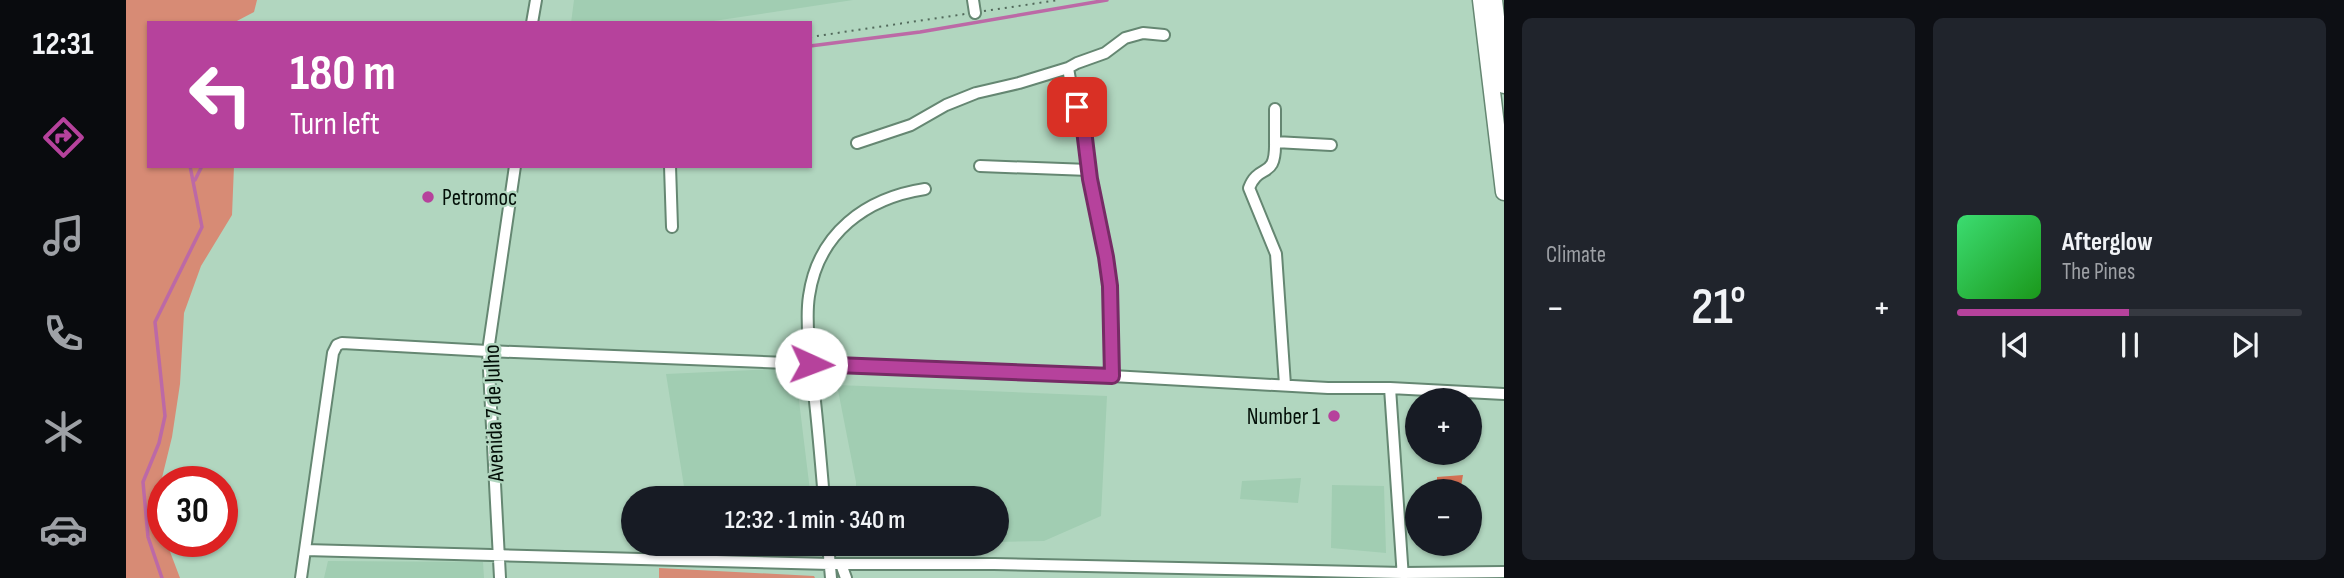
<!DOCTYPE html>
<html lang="en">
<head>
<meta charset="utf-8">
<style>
	:root { --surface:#171b24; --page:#20242c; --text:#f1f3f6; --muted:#9ea1a6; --line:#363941; --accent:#b6429c }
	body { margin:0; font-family:"Sofia Sans Condensed",sans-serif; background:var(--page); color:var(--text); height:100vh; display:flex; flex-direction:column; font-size:26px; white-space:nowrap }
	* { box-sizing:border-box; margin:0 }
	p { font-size:23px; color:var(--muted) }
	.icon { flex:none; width:38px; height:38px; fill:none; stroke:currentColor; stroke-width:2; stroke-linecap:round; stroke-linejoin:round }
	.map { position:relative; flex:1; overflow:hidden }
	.sheet { display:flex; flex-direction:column; gap:18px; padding:18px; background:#0d0f14; width:840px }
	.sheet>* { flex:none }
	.top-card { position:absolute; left:21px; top:21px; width:665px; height:147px; border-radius:0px; box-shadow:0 2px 5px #0004; background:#b6429c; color:#fff; overflow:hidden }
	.buttons { position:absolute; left:1279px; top:388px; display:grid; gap:14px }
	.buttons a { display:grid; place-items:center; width:77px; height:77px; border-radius:50%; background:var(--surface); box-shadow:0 2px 5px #0004; font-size:35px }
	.speed { position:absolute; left:21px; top:466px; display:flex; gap:14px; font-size:35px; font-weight:700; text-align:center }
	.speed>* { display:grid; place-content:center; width:91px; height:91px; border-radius:50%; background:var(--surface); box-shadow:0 2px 5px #0004; line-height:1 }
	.speed .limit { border:10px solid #d22; background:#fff; color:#111 }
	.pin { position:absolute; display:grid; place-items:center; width:60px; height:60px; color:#fff; margin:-30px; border-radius:14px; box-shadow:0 4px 10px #0006 }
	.me { position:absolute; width:77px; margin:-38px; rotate:92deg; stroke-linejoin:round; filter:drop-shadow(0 0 5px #0008) }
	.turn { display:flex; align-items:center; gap:24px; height:147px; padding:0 28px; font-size:32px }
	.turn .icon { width:91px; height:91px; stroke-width:2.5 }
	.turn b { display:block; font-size:49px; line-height:60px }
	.big { font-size:52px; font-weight:600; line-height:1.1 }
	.sheet .card { flex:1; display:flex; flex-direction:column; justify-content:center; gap:10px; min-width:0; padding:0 24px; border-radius:10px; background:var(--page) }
	.song { display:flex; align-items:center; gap:21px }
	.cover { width:84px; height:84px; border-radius:10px; background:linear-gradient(135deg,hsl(140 70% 55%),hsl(120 70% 35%)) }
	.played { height:7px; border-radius:4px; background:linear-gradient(90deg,var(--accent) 50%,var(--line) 50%) }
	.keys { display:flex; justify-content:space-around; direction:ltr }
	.heat { display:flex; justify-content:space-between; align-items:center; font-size:38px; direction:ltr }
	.sheet .tiles { flex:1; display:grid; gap:18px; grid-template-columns:repeat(2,1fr) }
	.trip { position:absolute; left:495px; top:486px; width:388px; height:70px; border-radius:35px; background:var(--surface); box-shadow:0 2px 5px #0004; font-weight:600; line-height:70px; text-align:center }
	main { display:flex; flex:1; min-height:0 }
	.tab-bar { display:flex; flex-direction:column; width:126px; justify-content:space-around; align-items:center; background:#090b0e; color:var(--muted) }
	.tab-bar .icon { width:49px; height:49px }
	.tab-bar .on { color:var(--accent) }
	.tab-bar b { font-size:32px; color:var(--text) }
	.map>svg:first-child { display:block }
	.built { fill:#a1cdb2 }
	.green { fill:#d78b75 }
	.forest { fill:#d37053 }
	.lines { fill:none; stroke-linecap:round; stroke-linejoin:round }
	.stream { stroke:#bc69a6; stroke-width:3.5 }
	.street-casing { stroke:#658772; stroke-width:14 }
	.secondary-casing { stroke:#658772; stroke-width:19 }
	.path { stroke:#52695b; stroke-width:2; stroke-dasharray:2 5; stroke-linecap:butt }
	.street { stroke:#fff; stroke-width:10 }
	.secondary { stroke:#fff; stroke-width:16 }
	.route-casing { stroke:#762b65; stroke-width:18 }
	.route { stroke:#b6429c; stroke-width:12 }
	.poi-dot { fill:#b6429c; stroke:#b1d6bf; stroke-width:2.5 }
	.labels { text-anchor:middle; stroke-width:5; stroke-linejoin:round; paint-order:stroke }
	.poi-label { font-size:23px; fill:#030f08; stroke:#b1d6bf; text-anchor:start }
	.street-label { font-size:23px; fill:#030f08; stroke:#b1d6bf }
</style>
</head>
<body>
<main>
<nav class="tab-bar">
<b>12:31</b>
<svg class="icon on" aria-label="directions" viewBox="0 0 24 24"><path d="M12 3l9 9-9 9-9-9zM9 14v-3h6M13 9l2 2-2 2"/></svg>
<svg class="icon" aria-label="music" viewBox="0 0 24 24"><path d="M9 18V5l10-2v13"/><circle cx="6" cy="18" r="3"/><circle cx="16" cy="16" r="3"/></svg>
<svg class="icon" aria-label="phone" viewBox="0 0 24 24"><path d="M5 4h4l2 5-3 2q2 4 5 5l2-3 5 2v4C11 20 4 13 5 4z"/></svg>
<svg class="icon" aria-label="climate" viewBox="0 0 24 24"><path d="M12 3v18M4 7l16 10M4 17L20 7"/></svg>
<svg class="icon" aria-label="car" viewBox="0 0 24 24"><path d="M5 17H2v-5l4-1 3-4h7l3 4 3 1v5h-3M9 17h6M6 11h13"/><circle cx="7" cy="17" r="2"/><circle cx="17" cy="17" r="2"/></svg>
</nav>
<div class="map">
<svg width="1378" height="578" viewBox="0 0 1378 578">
	<rect width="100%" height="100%" fill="#b1d6bf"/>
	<path class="built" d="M448,0H727L574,23H445Z
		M669,368L685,499H560L540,374Z
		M711,385L981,396L975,516L918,541L872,542V499H730V482Z
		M1175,478L1172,503L1114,499L1116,481Z
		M1206,485L1258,486L1260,553L1205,548Z
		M202,561L357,562L358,578H198Z"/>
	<path class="green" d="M0,0H131L128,12L107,23H23V166H108L106,215L75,266L58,313L54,384L46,437L32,494L37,541H40L54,578H0Z
		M533,568L688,576L689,578H533Z"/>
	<path class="forest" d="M1337,475L1334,492H1311V477Z"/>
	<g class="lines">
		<path class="stream" d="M684,46L794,32L981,0
			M69,180L76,166
			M36,578L22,537L17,482L33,443L39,416L29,322L76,227L64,166"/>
		<defs>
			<path id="street" d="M847,0L849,13
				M406,23L410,0
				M1149,142V109
				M731,143L785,125L820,105L850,93L893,83L942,68
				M544,166L546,227
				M854,166L963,170
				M986,376L984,286L980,256L964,179L957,122L946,91L942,68L951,63L979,53L999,38L1017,33L1038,35
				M1159,385L1150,254L1123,188C1133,162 1150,181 1149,142L1205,145
				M1264,388L1277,578
				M698,499C695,463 692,428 688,392C685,365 679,322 683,296C692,233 740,198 799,189
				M702,544L705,578
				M179,550L704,564H868L1277,573L1378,572
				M715,564L720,578
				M175,578L207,353L211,345L216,343L362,351L986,376L1202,388H1264L1378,394
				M374,578L362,351L389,166"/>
			<path id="secondary" d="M1355,0L1378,192
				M1368,0L1378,85"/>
		</defs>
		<use href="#street" class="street-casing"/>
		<use href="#secondary" class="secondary-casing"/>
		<path class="path" d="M858,11L933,0
			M684,37L839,14"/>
		<use href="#street" class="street"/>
		<use href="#secondary" class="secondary"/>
	</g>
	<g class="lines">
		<defs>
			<path id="route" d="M685,364L986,376L984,286L980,257L964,179L957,122L951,107"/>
		</defs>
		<use href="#route" class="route-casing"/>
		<use href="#route" class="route"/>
	</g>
	<g class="poi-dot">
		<circle cx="302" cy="197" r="7"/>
		<circle cx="1208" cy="416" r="7"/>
	</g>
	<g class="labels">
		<g class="poi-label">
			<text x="316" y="205">Petromoc</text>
			<text x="1194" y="424" text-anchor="end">Number 1</text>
		</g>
		<g class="street-label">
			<text transform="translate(367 413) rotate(-92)" y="8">Avenida 7 de Julho</text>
		</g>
	</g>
</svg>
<div class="buttons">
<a>+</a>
<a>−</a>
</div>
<div class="speed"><div class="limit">30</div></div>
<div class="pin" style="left:951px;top:107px;background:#d93025"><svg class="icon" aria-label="arrive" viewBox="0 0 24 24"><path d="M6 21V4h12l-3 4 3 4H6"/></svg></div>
<svg class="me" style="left:685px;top:364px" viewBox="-20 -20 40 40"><circle r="19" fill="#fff"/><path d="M0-13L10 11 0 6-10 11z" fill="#b6429c"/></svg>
<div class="trip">12:32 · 1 min · 340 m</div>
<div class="top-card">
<div class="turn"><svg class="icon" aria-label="left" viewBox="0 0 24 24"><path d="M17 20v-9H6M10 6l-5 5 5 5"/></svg><div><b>180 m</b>Turn left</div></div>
</div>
</div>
<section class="sheet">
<div class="tiles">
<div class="card"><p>Climate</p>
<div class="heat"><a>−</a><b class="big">21°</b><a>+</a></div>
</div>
<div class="card">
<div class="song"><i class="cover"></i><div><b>Afterglow</b><p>The Pines</p></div></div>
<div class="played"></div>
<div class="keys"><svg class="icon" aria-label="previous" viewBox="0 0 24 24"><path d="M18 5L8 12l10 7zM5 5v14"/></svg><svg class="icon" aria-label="pause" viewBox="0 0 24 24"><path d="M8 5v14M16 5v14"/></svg><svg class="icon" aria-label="next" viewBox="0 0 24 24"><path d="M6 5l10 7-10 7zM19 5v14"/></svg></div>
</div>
</div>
</section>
</main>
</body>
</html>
